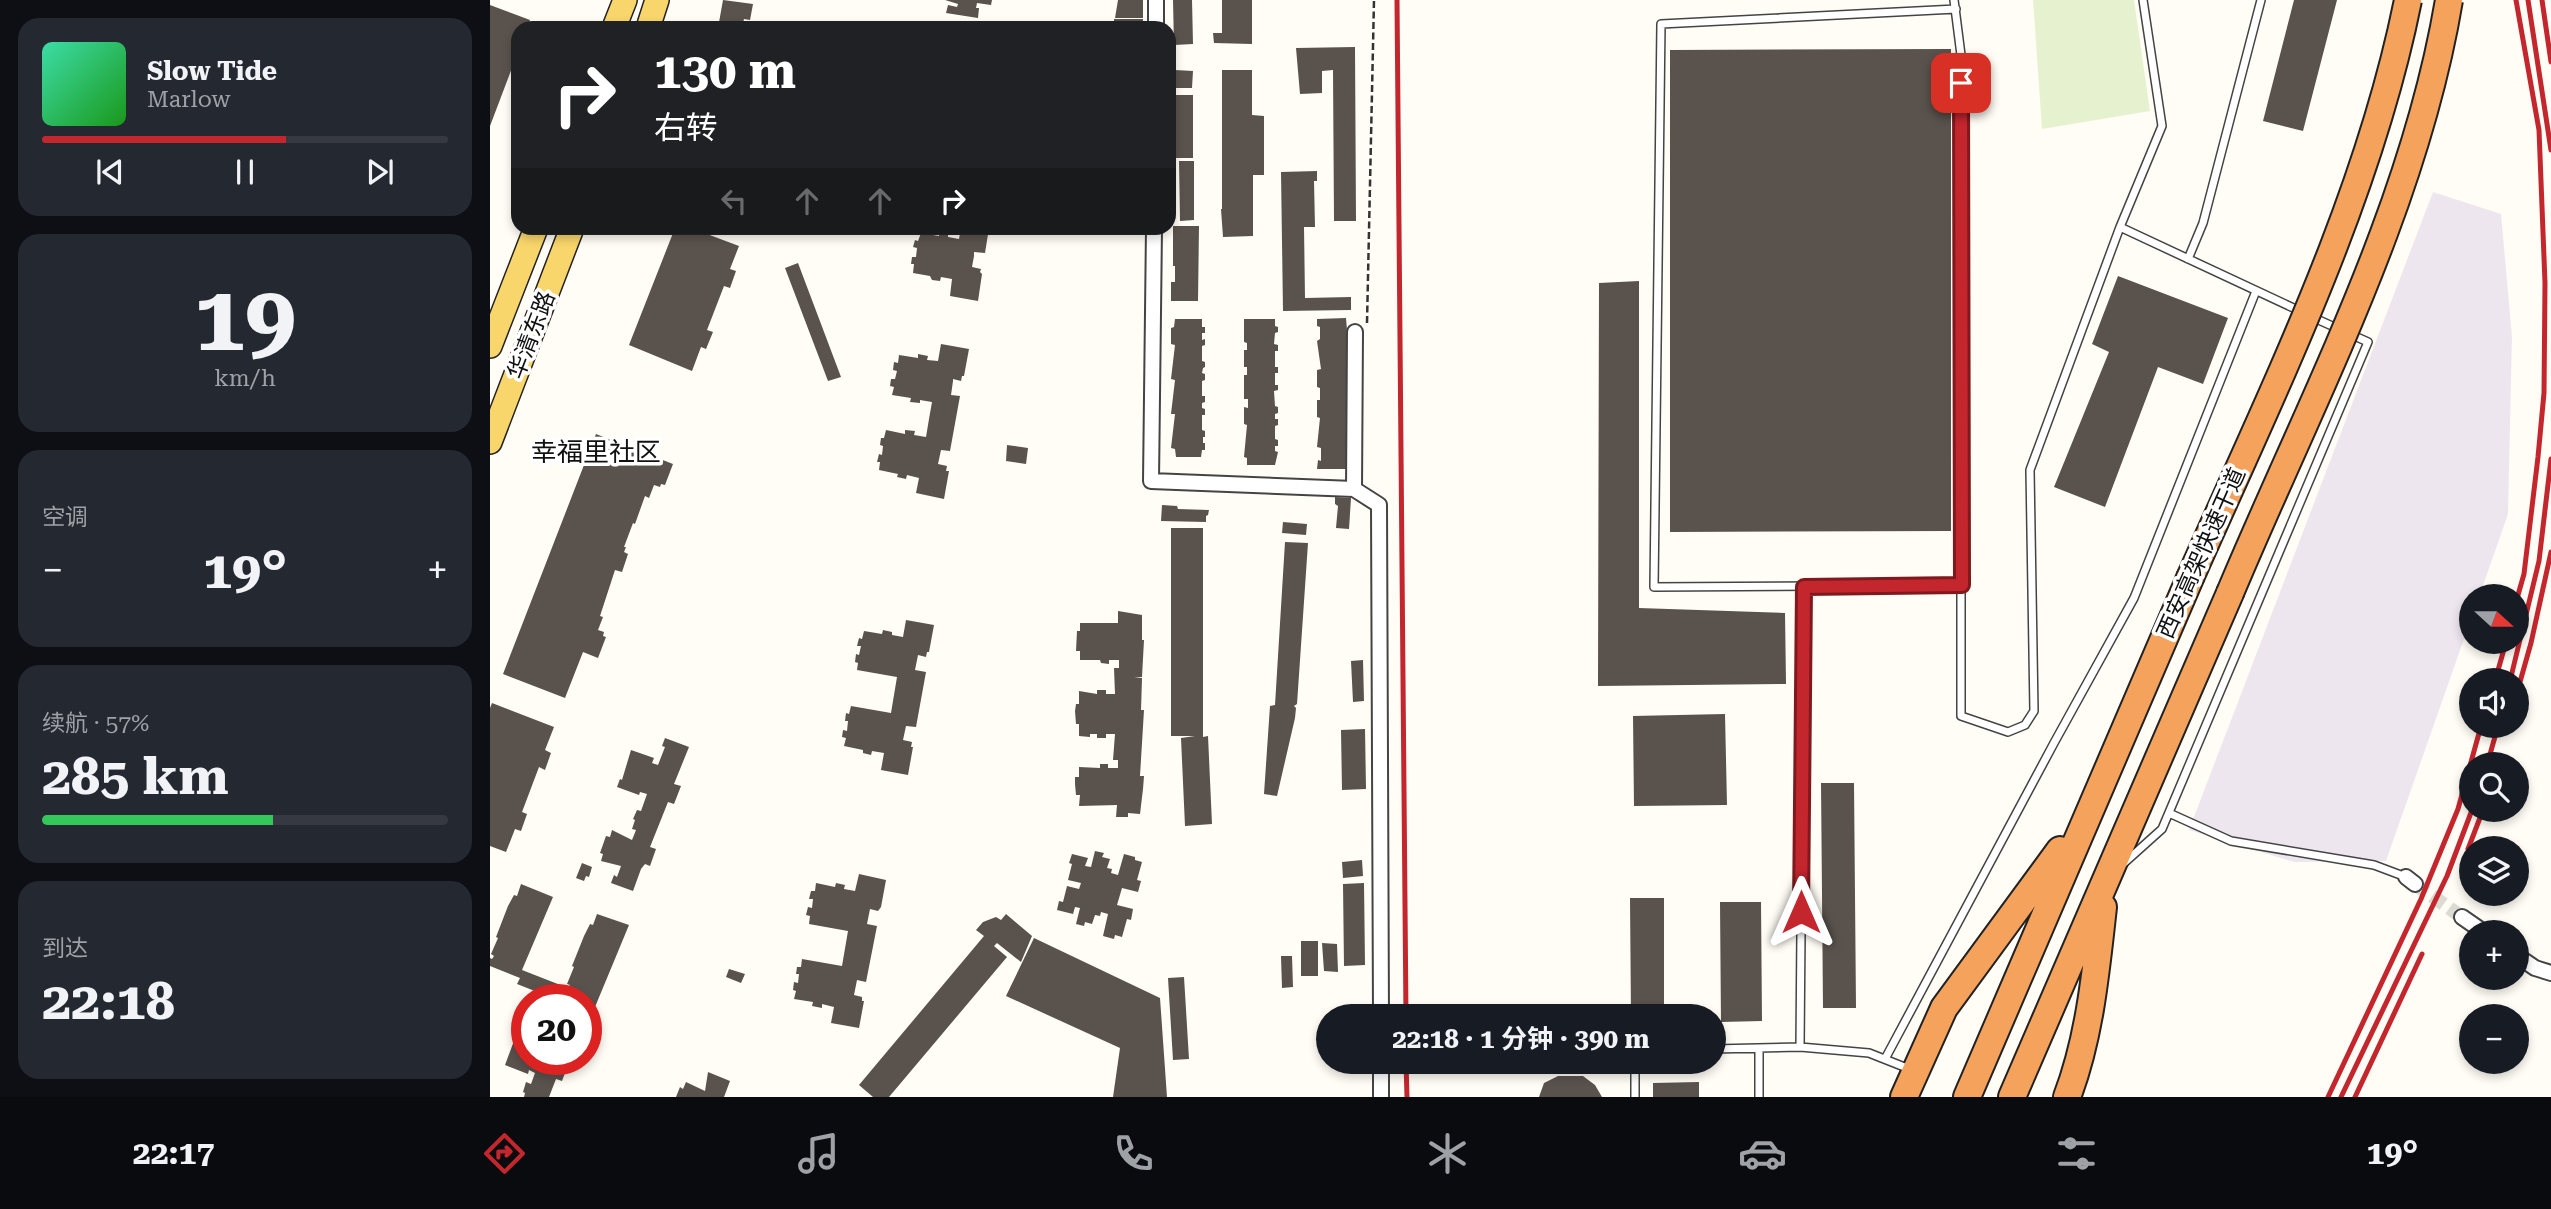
<!DOCTYPE html>
<html lang="zh">
<head>
<meta charset="utf-8">
<style>
	:root { --surface:#171b24; --page:#242831; --text:#f1f3f6; --muted:#9ea1a6; --line:#363941; --accent:#c4262e }
	body { margin:0; font-family:"Roboto Serif","Noto Sans SC",serif; background:var(--page); color:var(--text); height:100vh; display:flex; flex-direction:column; font-size:26px; white-space:nowrap }
	* { box-sizing:border-box; margin:0 }
	p { font-size:23px; color:var(--muted) }
	.icon { flex:none; width:38px; height:38px; fill:none; stroke:currentColor; stroke-width:2; stroke-linecap:round; stroke-linejoin:round }
	.map { position:relative; flex:1; overflow:hidden }
	.panel { display:flex; flex-direction:column; gap:18px; padding:18px; background:#0d0f14; width:490px }
	.panel>* { flex:none }
	.guide { position:absolute; left:21px; top:21px; width:665px; height:214px; border-radius:21px; box-shadow:0 4px 10px #0003; background:#202124; color:#fff; overflow:hidden }
	.needle { width:46px; rotate:111deg }
	.fabs { position:absolute; left:1969px; top:584px; display:grid; gap:14px }
	.fabs a { display:grid; place-items:center; width:70px; height:70px; border-radius:50%; background:var(--surface); box-shadow:0 4px 10px #0003; font-size:35px }
	.speed { position:absolute; left:21px; top:984px; display:flex; gap:14px; font-size:35px; font-weight:700; text-align:center }
	.speed>* { display:grid; place-content:center; width:91px; height:91px; border-radius:50%; background:var(--surface); box-shadow:0 4px 10px #0003; line-height:1 }
	.speed .limit { border:10px solid #d22; background:#fff; color:#111 }
	.pin { position:absolute; display:grid; place-items:center; width:60px; height:60px; color:#fff; margin:-30px; border-radius:14px; box-shadow:0 4px 10px #0006 }
	.me { position:absolute; width:77px; margin:-38px; rotate:0deg; stroke-linejoin:round; filter:drop-shadow(0 0 5px #0008) }
	.turn { display:flex; align-items:center; gap:24px; height:147px; padding:0 28px; font-size:32px }
	.turn .icon { width:91px; height:91px; stroke-width:2.5 }
	.turn b { display:block; font-size:49px; line-height:60px }
	.lanes { display:flex; align-items:center; height:66px; padding:0 28px; background:#0003; justify-content:center; gap:35px; direction:ltr }
	.lanes .off { opacity:.35 }
	.big { font-size:52px; font-weight:700; line-height:1.1 }
	.panel .card { flex:1; display:flex; flex-direction:column; justify-content:center; gap:10px; min-width:0; padding:0 24px; border-radius:21px; background:var(--page) }
	.panel .dial { align-items:center; gap:0 }
	.dial b { font-size:91px; line-height:1 }
	.song { display:flex; align-items:center; gap:21px }
	.cover { width:84px; height:84px; border-radius:10px; background:linear-gradient(135deg,hsl(160 70% 55%),hsl(120 70% 35%)) }
	.played { height:7px; border-radius:4px; background:linear-gradient(90deg,var(--accent) 60%,var(--line) 60%) }
	.keys { display:flex; justify-content:space-around; direction:ltr }
	.heat { display:flex; justify-content:space-between; align-items:center; font-size:38px; direction:ltr }
	.charge { height:10px; border-radius:5px; background:linear-gradient(90deg,#34c759 57%,var(--line) 0) }
	.trip { position:absolute; left:826px; top:1004px; width:410px; height:70px; border-radius:35px; background:var(--surface); box-shadow:0 4px 10px #0003; font-weight:700; line-height:70px; text-align:center }
	.tab-bar { display:flex; height:112px; justify-content:space-around; align-items:center; background:#090b0e; color:var(--muted) }
	.tab-bar .icon { width:49px; height:49px }
	.tab-bar .current { color:var(--accent) }
	.tab-bar b { font-size:32px; color:var(--text) }
	main { display:flex; flex:1; min-height:0 }
	.map>svg:first-child { display:block }
	.industrial { fill:#eee6ef }
	.pitch { fill:#e6f2cf }
	.building { fill:#5a524d }
	.lines { fill:none; stroke-linecap:round; stroke-linejoin:round }
	.street-tunnel { stroke:#dbdad3; stroke-width:14; stroke-dasharray:14 7; stroke-linecap:butt }
	.lane-casing { stroke:#444; stroke-width:10 }
	.street-casing { stroke:#444; stroke-width:18 }
	.primary-casing { stroke:#222; stroke-width:26 }
	.highway-casing { stroke:#222; stroke-width:30 }
	.path { stroke:#333; stroke-width:2.5; stroke-dasharray:7 3.5; stroke-linecap:butt }
	.lane { stroke:#fff; stroke-width:7 }
	.street { stroke:#fff; stroke-width:14 }
	.primary { stroke:#f9d66b; stroke-width:23 }
	.highway { stroke:#f5a25d; stroke-width:26 }
	.rail { stroke:#c4262e; stroke-width:5 }
	.highway-bridge-casing { stroke:#222; stroke-width:30; stroke-linecap:butt }
	.highway-bridge { stroke:#f5a25d; stroke-width:26 }
	.route-casing { stroke:#7f191e; stroke-width:18 }
	.route { stroke:#c4262e; stroke-width:12 }
	.labels { text-anchor:middle; stroke-width:7; stroke-linejoin:round; paint-order:stroke }
	.street-label { font-size:23px; fill:#111; stroke:#fff }
	.quarter-label { font-size:26px; fill:#111; stroke:#fff }
</style>
</head>
<body>
<main>
<section class="panel">
<div class="card">
<div class="song"><i class="cover"></i><div><b>Slow Tide</b><p>Marlow</p></div></div>
<div class="played"></div>
<div class="keys"><svg class="icon" aria-label="previous" viewBox="0 0 24 24"><path d="M18 5L8 12l10 7zM5 5v14"/></svg><svg class="icon" aria-label="pause" viewBox="0 0 24 24"><path d="M8 5v14M16 5v14"/></svg><svg class="icon" aria-label="next" viewBox="0 0 24 24"><path d="M6 5l10 7-10 7zM19 5v14"/></svg></div>
</div>
<div class="card dial"><b>19</b><p>km/h</p></div>
<div class="card"><p>空调</p>
<div class="heat"><a>−</a><b class="big">19°</b><a>+</a></div>
</div>
<div class="card"><p>续航 · 57%</p><b class="big">285 km</b><div class="charge"></div></div>
<div class="card"><p>到达</p><b class="big">22:18</b></div>
</section>
<div class="map">
<svg width="2061" height="1097" viewBox="0 0 2061 1097">
	<rect width="100%" height="100%" fill="#fffdf5"/>
	<path class="industrial" d="M1943,192L2011,214L2022,337L2018,514L1989,597H1981V619L1896,861L1804,862L1699,830Z"/>
	<path class="pitch" d="M1543,0H1644L1660,111L1552,129Z"/>
	<path class="building" d="M233,0L263,4L260,20L254,19L252,27L242,25L241,28H228Z
		M455,0H502L501,5L487,3L486,8H489L488,18L456,13L458,5L467,7L468,4Z
		M628,0H653V18H625Z
		M683,0H702L703,44L684,45Z
		M732,0H762V44L724,43L723,33H732Z
		M1804,0H1847L1813,131L1773,121Z
		M0,5L40,20L37,28H28V52L0,126Z
		M624,19H653V28H624Z
		M865,47L866,221H844L843,70L832,71V93L810,94L806,48Z
		M1461,49V531L1180,532V50Z
		M685,70L703,71L702,88H686Z
		M732,70H762V115L774,116V175H763V236L733,237L731,209H732Z
		M679,95H703V158H679Z
		M689,161H704V220L690,221Z
		M827,171V181H824L825,227H814L815,298L861,297V310L793,311L791,172Z
		M683,226H709L708,301H681V282H685V266H683Z
		M185,228H201L249,246L240,269L246,271L240,288L234,286L217,330L223,332L216,349L211,347L202,371L139,345Z
		M471,228H499L495,253L484,252V256L482,267L491,269L490,272L492,274L488,301L460,296L462,279L451,277L450,281L442,280L440,276L423,273L424,264H421L422,257H426L427,248L423,247L425,240L428,241L431,233L449,236V232L458,233V237L469,239Z
		M308,263L351,377L338,381L295,268Z
		M1628,276L1738,318L1713,384L1668,367L1615,507L1564,487L1619,352L1602,344Z
		M1149,281V608L1295,613L1296,684L1108,686L1109,283Z
		M856,318L858,342L856,344V354L858,355V464L856,469H827L828,460L831,461V448L827,447L830,418L827,417V400H830V388L827,387V370L831,369L827,341L830,339V327L827,326V319Z
		M685,319H712V327H715V333H712V340L715,339V345L712,346V361L715,362V367L713,368L712,373L715,374V380L712,381V396H715V402L712,403V408L715,409V415H712V430L715,431V437H713V443H715V450H712L711,457H686L685,449L681,448L685,414H681L685,380L681,379L685,345L681,344V328L684,327Z
		M754,319H785V326L788,327V332L785,333L784,344L788,345V351H785V367H788V373H785V385H788V390L784,391L785,406L788,407V413L785,414V419H788V425L785,426V439L788,440V446H785V451L788,452L785,465H757V458L754,457L757,425L754,424V407L758,408V399H754V375H757V367H754V350H757V343L754,342Z
		M451,344L479,349L474,376H472L471,381L463,379V381L461,395L470,396L460,451L451,450L448,464L457,466L456,471H459L454,499L426,493L429,478L417,475L416,479L407,477L408,474L389,470L390,462H387L389,454L392,455L393,446L390,445L391,438H394L396,430L415,434V430L425,431L424,435L436,437L439,419L442,402L430,400V403L420,402L421,398L402,395L404,387L400,386L401,379H405L407,371L403,370L404,362L408,363L409,355L428,358V354L438,356L437,360L448,361Z
		M106,434L183,464L175,485L171,484L170,487L164,485L159,498L155,496L145,524L143,523L134,547H136L134,552L138,554L132,572L125,570L110,616L113,617L108,630L114,632L113,636L116,637L108,658L93,652L75,698L13,674Z
		M517,445L538,448L536,464L516,461Z
		M845,497L861,498L859,529L846,528L848,506L845,504Z
		M672,505L687,506L688,509L719,510L718,515L716,516V522L671,521Z
		M793,522L817,524L816,535L792,533Z
		M681,528H713V737L718,736L722,824L695,826L691,738L705,736H681Z
		M795,542L818,543L807,704L804,706L806,708L805,718L787,796L774,794L780,706L785,705Z
		M628,611L652,615V640H654L652,677L644,678H652L651,710H654L650,776H654L653,789L650,814L638,813V817H626L627,805L589,806L590,795H586L585,784V777H589V767L610,768V764H618V768H628V760H623L625,734H616V738H607V734H600V737L589,736V724H586L585,711L586,704H589V691L607,694V690H616V694H625L624,668H629V660H619V664L611,663L610,660H590V651H586L587,631H590V623H628Z
		M416,620L444,625L439,652H437L436,657L428,655L425,670L436,672L426,727L416,726L413,740L422,742L421,747H423L418,775L391,770L394,753L382,751L381,755L373,753V750L354,746L356,738L352,737L353,730L357,731L358,721H355L356,713L359,714L361,706L401,713L407,677L367,670L368,663L365,662L366,654L369,655L371,646H367L369,638L372,639L374,631L392,634L393,630L402,632V635L413,637Z
		M873,660L874,701L863,702L861,661Z
		M2,703L64,727L55,750L61,753L55,770L49,767L32,812L37,814L31,831L25,829L16,852L0,846V708Z
		M1235,714L1237,805L1144,806L1143,716Z
		M875,729L876,789L852,790L851,730Z
		M175,738L199,747L184,784L191,786L184,804L178,802L160,847L166,849L160,866L155,864L151,869L143,891L121,883L124,875L127,877L131,866L111,861L113,854L110,853L116,836L120,837L122,830L142,840L146,830L142,829L145,820L143,819L147,810L151,811L157,794L150,792L149,795L127,787L130,779L132,780L141,750L164,758L162,763L168,765L175,747L172,746Z
		M1331,783H1364L1366,1008H1333Z
		M605,851L614,853L612,857L620,859L617,868L622,869L621,873L628,875L634,854L645,857V860L652,862L647,880L651,881L648,892L632,888L627,905L643,909L641,920L637,919L632,937L625,935L624,939L613,936L618,914L611,912L610,916L605,915L602,924L595,922L594,926L586,924L590,908L585,907L583,914L567,910L569,901L573,902L577,886L589,889L591,883L578,880L582,864L579,863L582,854L598,858L595,866L601,867Z
		M872,860L873,876L853,878L852,862Z
		M92,863L102,867L99,877L96,876L94,881L86,878Z
		M369,874L396,880L391,907L388,911L380,909L377,924L387,926L376,982L367,980L364,995L372,997V1001H374L369,1028L341,1023L344,1007L332,1004V1008L322,1006L323,1002L304,999L306,991L303,990L304,982L308,983L309,974H306L307,967H311L312,959L352,966L358,931L319,924L320,916L316,915L318,907L322,908L323,899H319L321,891H325L326,883L345,887L346,883L355,885L354,889L365,891Z
		M874,883L875,965L854,966L853,884Z
		M31,884L63,897L32,970L78,988L80,985L77,984L84,967L82,966L94,936L100,924L103,925L107,914L139,925L105,1007L96,1003V999H87L63,990L60,997L27,984L30,978L0,966V958L2,959L4,956L1,954L8,938L6,937L18,906L24,895L27,896Z
		M1140,898H1174V1017H1141Z
		M1230,902H1271L1272,1021L1231,1022Z
		M516,914L542,936L531,962L507,943L504,946L517,957L399,1097H383L369,1085L494,936L486,930L493,922L506,917L511,920Z
		M544,938L670,998L677,1097H623L630,1048L516,996Z
		M811,941H828V976H811Z
		M832,943L847,944L848,972L834,971Z
		M791,956H802L803,987L792,988Z
		M239,969L255,974L251,983L236,977Z
		M694,977L699,1059L683,1060L678,978Z
		M28,1030L37,1034V1059H74L72,1063L78,1065L72,1081L66,1079L59,1097H34L35,1093L33,1092L36,1082L41,1084L45,1073L39,1070L38,1074L15,1065Z
		M218,1072L240,1081L234,1097H186L190,1087L193,1089L196,1082L215,1091Z
		M1068,1076H1093L1105,1085L1112,1097H1049L1054,1083Z
		M1209,1082V1097H1163V1083Z"/>
	<g class="lines">
		<path class="street-tunnel" d="M1925,884L1972,917"/>
		<defs>
			<path id="lane" d="M1464,0L1471,55V716L1518,732L1535,725L1544,711L1540,470L1630,227
				M1653,0L1672,126L1630,227L1812,312
				M1466,9L1171,24L1164,587L1472,585
				M1698,259L1713,223L1771,0
				M1679,813L1741,841L1884,865L1916,877
				M1633,864L1672,829L1878,342L1822,317
				M1310,1047L1314,587
				M1223,1049L1310,1047L1379,1053L1422,1070
				M1395,1059L1564,743L1644,598L1766,291
				M1145,1062V1097
				M1269,1097V1048"/>
			<path id="street" d="M666,28V0
				M664,228L661,481L864,489L889,505L891,1017
				M864,489L865,332
				M1916,877L1925,884
				M1972,917L1995,933
				M2026,955L2045,968L2061,973
				M891,1062V1097"/>
			<path id="primary" d="M124,28L135,0
				M158,28L167,0
				M0,346L46,228
				M0,442L82,228"/>
			<path id="highway" d="M1414,1097L1454,1008L1570,850
				M1477,1097L1700,578
				M1522,1097L1740,593
				M1577,1097C1600,1037 1606,970 1613,907"/>
		</defs>
		<use href="#lane" class="lane-casing"/>
		<use href="#street" class="street-casing"/>
		<use href="#primary" class="primary-casing"/>
		<use href="#highway" class="highway-casing"/>
		<path class="path" d="M877,323L884,0"/>
		<use href="#lane" class="lane"/>
		<use href="#street" class="street"/>
		<use href="#primary" class="primary"/>
		<use href="#highway" class="highway"/>
		<path class="rail" d="M907,0L916,1017
			M2026,0L2049,130L2055,283L2054,393L2048,457L2034,574L2026,602
			M2038,0L2061,150
			M2052,0L2061,62
			M2005,681L2016,642
			M2020,681L2049,561L2061,459
			M2026,696L2041,643L2061,552
			M1997,765L2008,726
			M1978,849L1993,810
			M916,1062L917,1097
			M1838,1097L1931,899L1968,809L1991,726
			M1851,1097L1957,876L1982,810
			M1865,1097L1932,954"/>
		<defs>
			<path id="highway-bridge" d="M1700,578C1782,392 1878,200 1918,0
				M1740,593C1821,400 1924,209 1959,0"/>
		</defs>
		<use href="#highway-bridge" class="highway-bridge-casing"/>
		<use href="#highway-bridge" class="highway-bridge"/>
	</g>
	<g class="lines">
		<defs>
			<path id="route" d="M1311,912L1314,587L1472,585L1471,83"/>
		</defs>
		<use href="#route" class="route-casing"/>
		<use href="#route" class="route"/>
	</g>
	<g class="labels">
		<g class="street-label">
			<text transform="translate(41 335) rotate(-69)" y="8">华清东路</text>
			<text transform="translate(1711 553) rotate(-66)" y="8">西安高架快速干道</text>
		</g>
		<g class="quarter-label">
			<text x="106" y="461">幸福里社区</text>
		</g>
	</g>
</svg>
<div class="fabs">
<a><svg class="needle" viewBox="-14 -14 28 28"><path d="M0-13l5 13h-10z" fill="#e53935"/><path d="M0 13l5-13h-10z" fill="#9ea1a6"/></svg></a>
<a><svg class="icon" aria-label="sound" viewBox="0 0 24 24"><path d="M4 9h4l5-4v14l-5-4H4zM17 9q2 3 0 6"/></svg></a>
<a><svg class="icon" aria-label="search" viewBox="0 0 24 24"><circle cx="10" cy="10" r="6"/><path d="M15 15l6 6"/></svg></a>
<a><svg class="icon" aria-label="layers" viewBox="0 0 24 24"><path d="M12 4l9 5-9 5-9-5zM3 14l9 5 9-5"/></svg></a>
<a>+</a>
<a>−</a>
</div>
<div class="speed"><div class="limit">20</div></div>
<div class="pin" style="left:1471px;top:83px;background:#d93025"><svg class="icon" aria-label="arrive" viewBox="0 0 24 24"><path d="M6 21V4h12l-3 4 3 4H6"/></svg></div>
<svg class="me" style="left:1311px;top:912px" viewBox="-20 -20 40 40"><path d="M0-17L14 15 0 8-14 15z" fill="#c4262e" stroke="#fff" stroke-width="4"/></svg>
<div class="trip">22:18 · 1 分钟 · 390 m</div>
<div class="guide">
<div class="turn"><svg class="icon" aria-label="right" viewBox="0 0 24 24"><path d="M7 20v-9h11M14 6l5 5-5 5"/></svg><div><b>130 m</b>右转</div></div>
<div class="lanes"><svg class="icon off" aria-label="left" viewBox="0 0 24 24"><path d="M17 20v-9H6M10 6l-5 5 5 5"/></svg><svg class="icon off" aria-label="ahead" viewBox="0 0 24 24"><path d="M12 20V5M6 11l6-6 6 6"/></svg><svg class="icon off" aria-label="ahead" viewBox="0 0 24 24"><path d="M12 20V5M6 11l6-6 6 6"/></svg><svg class="icon" aria-label="right" viewBox="0 0 24 24"><path d="M7 20v-9h11M14 6l5 5-5 5"/></svg></div>
</div>
</div>
</main>
<nav class="tab-bar">
<b>22:17</b>
<svg class="icon current" aria-label="directions" viewBox="0 0 24 24"><path d="M12 3l9 9-9 9-9-9zM9 14v-3h6M13 9l2 2-2 2"/></svg>
<svg class="icon" aria-label="music" viewBox="0 0 24 24"><path d="M9 18V5l10-2v13"/><circle cx="6" cy="18" r="3"/><circle cx="16" cy="16" r="3"/></svg>
<svg class="icon" aria-label="phone" viewBox="0 0 24 24"><path d="M5 4h4l2 5-3 2q2 4 5 5l2-3 5 2v4C11 20 4 13 5 4z"/></svg>
<svg class="icon" aria-label="climate" viewBox="0 0 24 24"><path d="M12 3v18M4 7l16 10M4 17L20 7"/></svg>
<svg class="icon" aria-label="car" viewBox="0 0 24 24"><path d="M5 17H2v-5l4-1 3-4h7l3 4 3 1v5h-3M9 17h6M6 11h13"/><circle cx="7" cy="17" r="2"/><circle cx="17" cy="17" r="2"/></svg>
<svg class="icon" aria-label="filters" viewBox="0 0 24 24"><path d="M4 7h16M4 17h16"/><circle cx="9" cy="7" r="2"/><circle cx="15" cy="17" r="2"/></svg>
<b>19°</b>
</nav>
</body>
</html>
